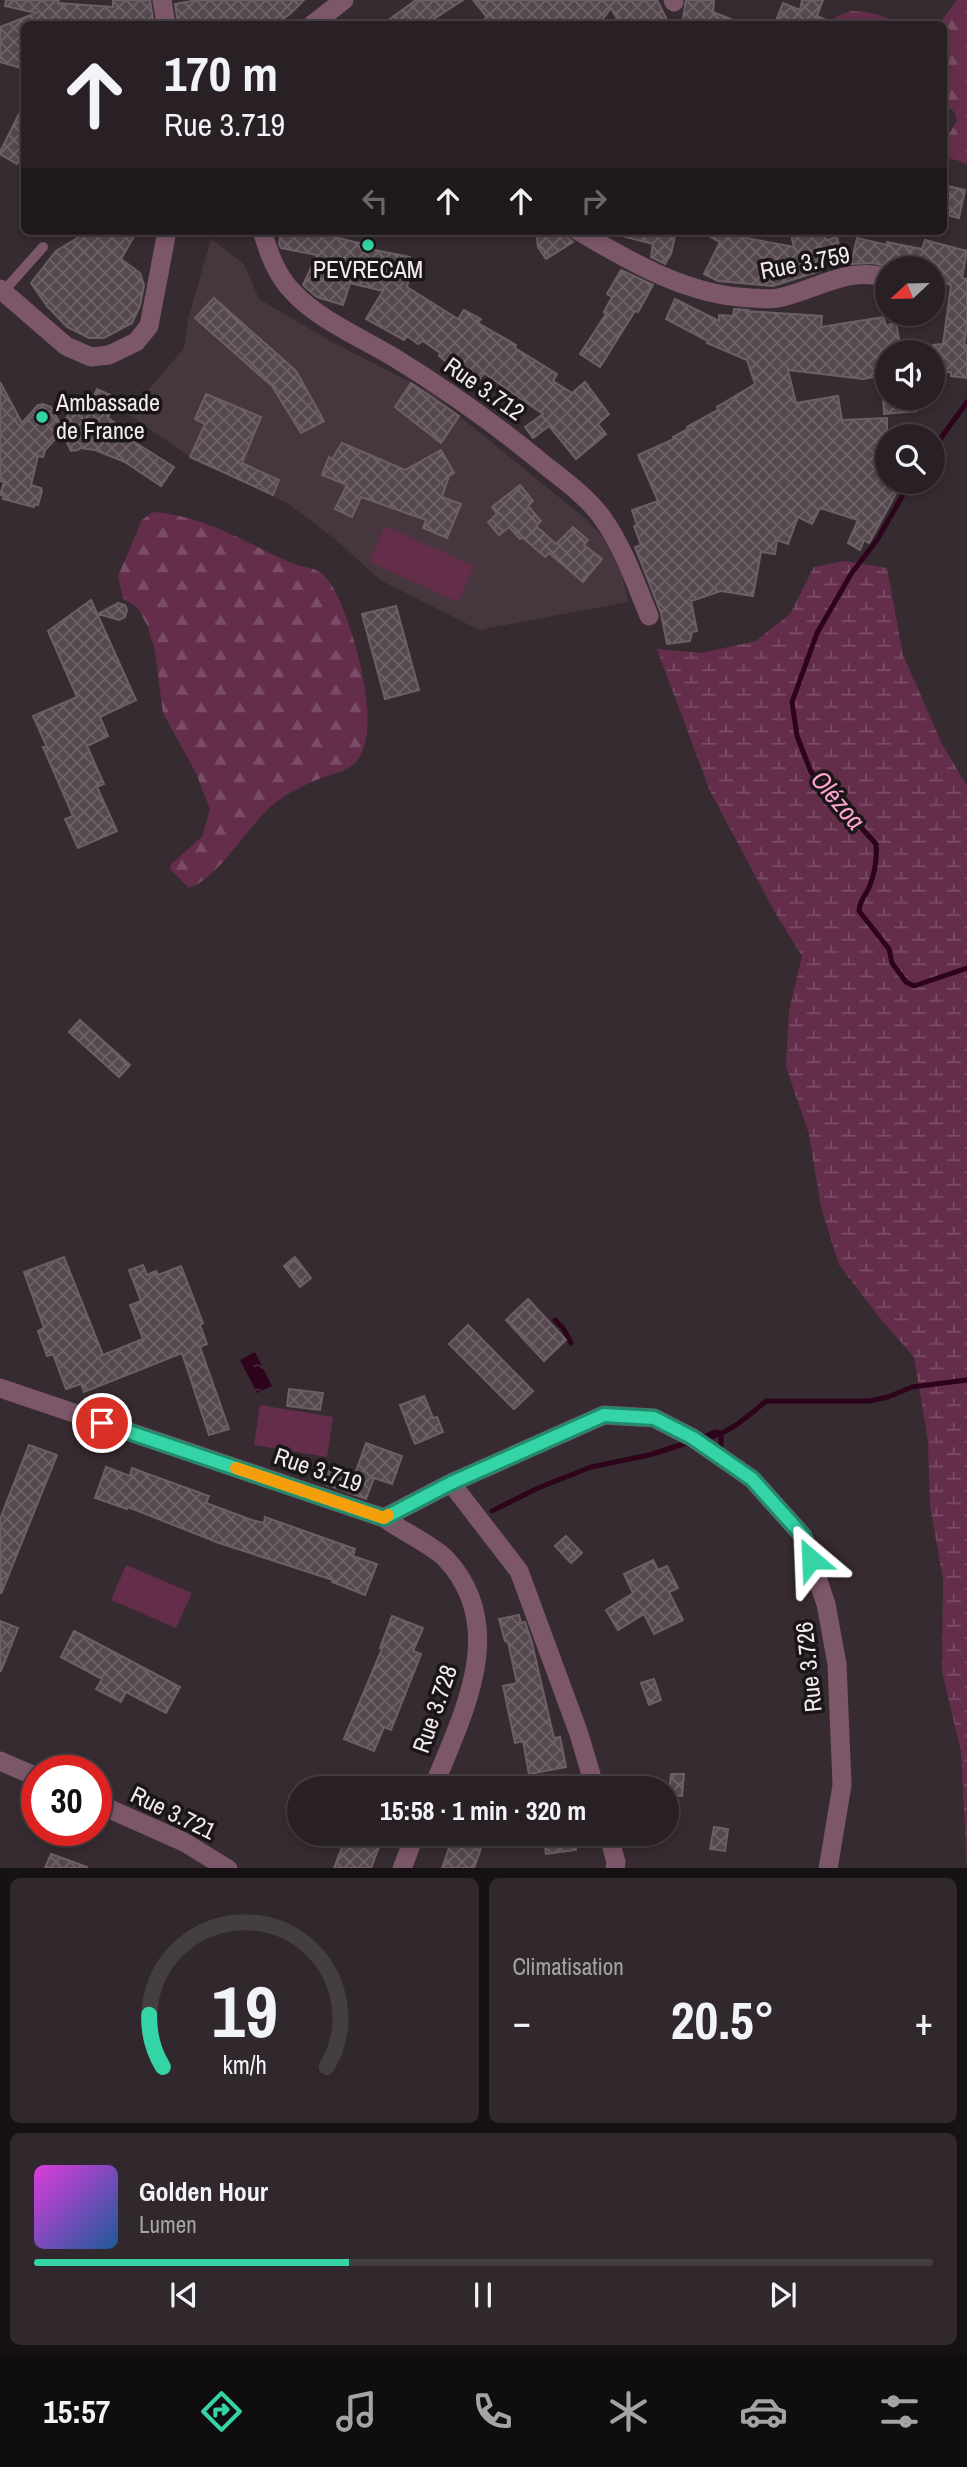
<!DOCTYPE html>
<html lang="fr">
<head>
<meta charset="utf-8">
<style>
	:root { --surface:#282024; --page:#30282c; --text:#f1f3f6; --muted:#a5a3a6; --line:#443e41; --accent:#35d4a7 }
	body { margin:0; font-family:"Archivo Narrow",sans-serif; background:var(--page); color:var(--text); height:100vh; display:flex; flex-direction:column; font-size:26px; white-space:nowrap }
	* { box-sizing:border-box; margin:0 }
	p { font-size:23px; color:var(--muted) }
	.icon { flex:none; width:38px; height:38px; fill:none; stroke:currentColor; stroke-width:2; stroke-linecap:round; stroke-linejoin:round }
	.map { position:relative; height:1868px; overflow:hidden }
	.details { display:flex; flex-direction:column; gap:10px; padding:10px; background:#161214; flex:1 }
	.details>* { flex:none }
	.guide { position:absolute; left:21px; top:21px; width:926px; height:214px; border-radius:10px; box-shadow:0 4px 10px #0003,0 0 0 2px var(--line); background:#282024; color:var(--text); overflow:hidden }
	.needle { width:46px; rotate:248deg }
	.buttons { position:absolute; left:875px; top:256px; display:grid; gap:14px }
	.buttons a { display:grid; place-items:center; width:70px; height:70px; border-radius:50%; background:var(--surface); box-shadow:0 4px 10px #0003,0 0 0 2px var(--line); font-size:35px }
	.speed { position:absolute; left:21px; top:1755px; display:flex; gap:14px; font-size:35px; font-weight:700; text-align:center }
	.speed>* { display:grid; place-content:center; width:91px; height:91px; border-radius:50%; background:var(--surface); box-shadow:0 4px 10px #0003,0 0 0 2px var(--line); line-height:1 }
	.speed .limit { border:10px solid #d22; background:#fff; color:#111 }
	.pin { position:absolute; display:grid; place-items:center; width:60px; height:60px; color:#fff; margin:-30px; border:4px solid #fff; border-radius:50%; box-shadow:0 2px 7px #0007 }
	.me { position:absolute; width:77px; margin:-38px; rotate:334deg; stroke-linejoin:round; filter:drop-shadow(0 0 5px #0008) }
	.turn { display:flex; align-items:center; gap:24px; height:147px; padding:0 28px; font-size:32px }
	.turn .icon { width:91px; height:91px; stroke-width:2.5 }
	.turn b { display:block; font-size:49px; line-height:60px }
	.lanes { display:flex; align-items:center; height:66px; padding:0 28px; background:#0003; justify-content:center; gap:35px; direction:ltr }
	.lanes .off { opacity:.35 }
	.big { font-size:52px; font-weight:700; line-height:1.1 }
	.details .tile { flex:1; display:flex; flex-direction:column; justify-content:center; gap:10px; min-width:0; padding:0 24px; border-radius:10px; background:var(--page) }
	.details .dial { align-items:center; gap:0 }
	.dial svg { height:182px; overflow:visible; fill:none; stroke:var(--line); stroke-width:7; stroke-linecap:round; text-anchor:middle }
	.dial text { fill:var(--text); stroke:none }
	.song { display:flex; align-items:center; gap:21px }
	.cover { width:84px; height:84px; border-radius:10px; background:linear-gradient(135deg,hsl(300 70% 55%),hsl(210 70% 35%)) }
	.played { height:7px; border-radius:4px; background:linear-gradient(90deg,var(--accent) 35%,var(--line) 35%) }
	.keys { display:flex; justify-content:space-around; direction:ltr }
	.heat { display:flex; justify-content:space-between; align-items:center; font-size:38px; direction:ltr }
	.details .tiles { flex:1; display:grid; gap:10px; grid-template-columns:1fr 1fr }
	.tile:last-child { grid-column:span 2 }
	.trip { position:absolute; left:287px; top:1776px; width:392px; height:70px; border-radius:35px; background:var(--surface); box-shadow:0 4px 10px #0003,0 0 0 2px var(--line); font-weight:700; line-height:70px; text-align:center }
	.menu { display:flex; height:112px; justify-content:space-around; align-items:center; background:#100d0e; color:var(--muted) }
	.menu .icon { width:49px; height:49px }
	.menu .current { color:var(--accent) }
	.menu b { font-size:32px; color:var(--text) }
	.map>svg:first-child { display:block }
	.built { fill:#46363d }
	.forest { fill:url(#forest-firs) }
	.wetland { fill:url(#wetland-marsh) }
	.pitch { fill:#642e4b }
	.water { fill:url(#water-ripples) }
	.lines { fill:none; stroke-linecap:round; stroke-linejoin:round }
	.stream { stroke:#2d041c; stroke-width:5 }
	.building { fill:url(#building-cross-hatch); stroke:#6c6065; stroke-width:2 }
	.service { stroke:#7c5769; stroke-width:10 }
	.minor { stroke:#7c5769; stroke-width:19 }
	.route-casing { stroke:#228a6d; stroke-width:18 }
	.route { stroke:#35d4a7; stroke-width:12 }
	.slow { stroke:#f59e0b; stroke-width:12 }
	.poi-dot { fill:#35d4a7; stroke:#1a1517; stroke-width:2.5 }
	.labels { text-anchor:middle; stroke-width:7; stroke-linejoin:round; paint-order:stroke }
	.street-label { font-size:24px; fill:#f2eaed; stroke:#1a1517 }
	.poi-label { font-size:24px; fill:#f2eaed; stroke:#1a1517 }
	.water-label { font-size:26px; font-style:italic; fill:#ffa3d1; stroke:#1a1517 }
</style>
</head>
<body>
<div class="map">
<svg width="967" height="1869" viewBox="0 0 967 1869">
	<defs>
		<pattern id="forest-firs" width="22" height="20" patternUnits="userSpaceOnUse" patternTransform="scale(1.75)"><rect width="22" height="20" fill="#642e4b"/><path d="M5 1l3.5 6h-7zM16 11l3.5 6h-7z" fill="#7b4c65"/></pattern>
		<pattern id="wetland-marsh" width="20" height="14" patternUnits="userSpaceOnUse" patternTransform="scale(1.75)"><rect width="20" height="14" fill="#642e4b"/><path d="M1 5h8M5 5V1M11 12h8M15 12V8" fill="none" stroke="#7b4c65"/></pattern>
		<pattern id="water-ripples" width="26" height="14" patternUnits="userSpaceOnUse" patternTransform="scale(1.75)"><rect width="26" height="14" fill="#2d041c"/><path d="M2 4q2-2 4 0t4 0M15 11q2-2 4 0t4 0" fill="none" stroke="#4c293d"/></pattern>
		<pattern id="building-cross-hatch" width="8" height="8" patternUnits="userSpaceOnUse" patternTransform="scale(1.75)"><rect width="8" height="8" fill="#55494f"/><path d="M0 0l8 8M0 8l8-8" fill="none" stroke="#6e6369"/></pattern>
	</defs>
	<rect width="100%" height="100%" fill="#362b30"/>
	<path class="built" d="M211,239L244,264L259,299L334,343L430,392L587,520L617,552L628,602L479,630L380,580L336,540L287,503L190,457L128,414L184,348L188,319Z"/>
	<path class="forest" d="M957,0H967V165L957,160L943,158V143L957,121L955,113L951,109H943V24H939Z
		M851,11L866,12L882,16L901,24H828L836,17Z
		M153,512C205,516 244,542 291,563C300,567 313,567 321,573C344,589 366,678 367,706C368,723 368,743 359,758C351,770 335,773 322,778C307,783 288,793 275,803C249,823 220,878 189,888L170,869L171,864L202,837L210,809L196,773L163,713L155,651L147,625L138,608L123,598L118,576L142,520Z"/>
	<path class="wetland" d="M844,561L887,568L903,655L942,744L967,786V1868L961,1751L942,1672L943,1579L930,1506L928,1441L914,1357L880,1318L839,1265L821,1207L809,1134L786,1067L789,1011L802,956L773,909L710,791L657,649L701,653L756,641L790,614L814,567Z"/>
	<path class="pitch" d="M385,526L474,566L458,602L369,562Z
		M260,1405L333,1417L327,1457L254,1445Z
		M126,1565L192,1593L176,1628L111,1600Z"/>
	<path class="water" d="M255,1352L272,1386L257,1393L240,1360Z"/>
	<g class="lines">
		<path class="stream" d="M933,449L967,402
			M911,481L877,540L851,574L817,633L792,702L797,736L811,772L876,844C877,857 875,872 870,885C867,894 859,901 859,911L889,949L892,963L906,982L914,986L967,968
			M555,1320L563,1328L571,1343
			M706,1436L715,1432L721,1433V1446
			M703,1439C728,1435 747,1417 766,1401H870L888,1397L912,1387L967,1380
			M492,1511L538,1488L591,1467L649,1455L690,1442"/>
	</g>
	<path class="building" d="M6,0H59L58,3L113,7V0H150L154,24H24V69L0,62V27L36,13L5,6Z
		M197,0H304L290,14L275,24H178L175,4Z
		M416,0H463L426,24H383Z
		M473,0H657L669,24H620L611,8L599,24H479L487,17Z
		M686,0H714L713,12L743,24H682Z
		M802,0H823L817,16L835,24H784L776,21L783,3L800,10Z
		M24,104V149L17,164L0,154V152Z
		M943,185L965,190L959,218L943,214Z
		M89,231H137L121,259L140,273L144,285L140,306L132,323L104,338H89L67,327L47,306L31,283L56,251Z
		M310,231L367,245L370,249L410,257L407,273L410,275L407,287L458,319L464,310L481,319L478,323L516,345L515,348L557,374L553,381L572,393L585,382L609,414L598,424L606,434L576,459L549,426L533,438L525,427L543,414L484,373L474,387L462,379L464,376L439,356L440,353L423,341L418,344L407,336L404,340L366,319L383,291L350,283L343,305L317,297L303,285L317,255L281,248L279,244L281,232L309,236Z
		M536,231H559L573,242L546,259L538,247Z
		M623,231H676L671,254L665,264L651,257L653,244L622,236Z
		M700,231H750L746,238L794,247L790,231H823L826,240L837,237L844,265L823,261L826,269L773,286L718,281L704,274L720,242Z
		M857,238L887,245V242L922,249L925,240L967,251L962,278L967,279V324L964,346L967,345V378L951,376V372L933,373V345L943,344L951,285L933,280V268H893L873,263L851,264Z
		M621,270L653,285L638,312L635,311L600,367L580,354L606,314L604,312L612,297L607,294Z
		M214,298L296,371L324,421L301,433L272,386L195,318Z
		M675,299L719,321V315L733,316L734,309L749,310L745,311L822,316L821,327L884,317L886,326L896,322L901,352H887V375L863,379L788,370L796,403L838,396L842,420L887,418V481H903L869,543L864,540L860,550L848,543L858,520L820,508L812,524L798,517L788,544L777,540L775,554L761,552L753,596L721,591L691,601L697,631L692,632L690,641L667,644L661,613L635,547L641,545L634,526L637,525L632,510L658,501L638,455L674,439L673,437L688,429L687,427L718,410L717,407L755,384L747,360L707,343L708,341L666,319Z
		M0,382L22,423L38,405L43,404L51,407L63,429L70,409L86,413L97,389L115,397L108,418L123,428L120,433L174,467L161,486L125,462L95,450L80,448L78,450L71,451L62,432L45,450L43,457L38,456L31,485L41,488L42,491L38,505L35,504L34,507L3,499L4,496L0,495L4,482L0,481Z
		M411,383L459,416L441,443L395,407Z
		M206,394L261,417L242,463L279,480L273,495L190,457L205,424L195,419Z
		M883,397H916L917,411L884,414Z
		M342,443L405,470L441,450L454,473L449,476L442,497L461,504L447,538L423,528L426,520L361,497L352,517L335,509L347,485L322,475L329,457L332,459Z
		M520,485L533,501L528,506L541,521L536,526L556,544L573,527L588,540L584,545L602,559L583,582L549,553L545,557L522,537L520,539L509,527L499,535L488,522L497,514L492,507Z
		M91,600L136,700L100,717L108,736L87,746L104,784L97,787L117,831L78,848L65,819L73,816L43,747H47L33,716L77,697L48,631Z
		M118,603L125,605L127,610L125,617L119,620L98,614Z
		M396,606L419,690L385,699L362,614Z
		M80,1020L130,1065L119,1077L69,1032Z
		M64,1257L103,1355L143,1339L130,1305L141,1301L129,1270L143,1265L147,1275L156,1271L158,1275L181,1266L203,1323L200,1325L207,1344L200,1347L229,1429L209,1435L182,1353L84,1392L81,1384L66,1389L53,1354L47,1356L38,1331L44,1328L24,1272Z
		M295,1257L311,1278L300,1287L284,1266Z
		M528,1299L566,1340L544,1361L506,1320Z
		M468,1325L533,1391L514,1409L449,1344Z
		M289,1389L323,1393L320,1410L287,1406Z
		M424,1396L433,1418L437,1417L443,1432L415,1444L400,1405Z
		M366,1443L402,1456L392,1484L374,1478L366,1499L325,1484L331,1466L355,1474Z
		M29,1445L57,1455L1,1594L0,1519Z
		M106,1467L130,1476L132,1468L209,1496L206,1503L252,1520L264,1523L265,1517L355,1549L353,1556L377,1564L365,1595L332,1582L333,1580L219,1543L128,1507L127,1509L95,1498Z
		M566,1536L582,1553L571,1563L555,1546Z
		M653,1560L658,1570L667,1566L678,1588L669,1592L683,1620L654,1634L644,1614L618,1630L606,1610L633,1593L624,1574Z
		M519,1615L521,1623L525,1622L532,1643L554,1738L560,1737L566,1767L529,1774L523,1741L515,1743L503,1686L517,1683L508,1642L505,1641L499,1619Z
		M392,1616L423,1628L413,1651L421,1654L391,1730L384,1727L374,1751L344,1739L382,1649L380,1648Z
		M0,1621L18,1628L1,1671H0Z
		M74,1631L180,1687L166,1713L126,1692L121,1702L96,1689L102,1679L61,1657Z
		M654,1679L661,1700L649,1705L641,1683Z
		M671,1774H684L682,1796L669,1795Z
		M714,1827L728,1829L725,1851L710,1849Z
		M347,1834H384L371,1868H334Z
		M454,1834H486L474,1868H442Z
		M543,1834H574L576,1850L546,1854Z
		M51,1854L87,1867V1868H45Z"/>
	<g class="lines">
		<path class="service" d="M3,292L43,247"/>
		<path class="minor" d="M162,0L166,24
			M673,0L674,2
			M313,24L344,0
			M262,231C269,253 276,275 293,292C319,320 362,338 395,358C447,390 499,427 546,466C565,481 586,496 601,516C623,546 635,582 649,616
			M578,231C631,262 688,296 752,298C760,298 770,300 778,298C814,291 849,265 887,278
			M0,289L66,346L91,357L109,355L136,342L149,326L167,231
			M0,1388L384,1518L451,1483L519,1571L579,1734L595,1788
			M451,1483L604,1415L654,1418L693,1438L752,1479L803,1536L826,1604L837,1664L842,1785L828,1869
			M384,1518C400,1530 434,1546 446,1559C510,1628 462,1715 433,1788
			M0,1761L37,1777
			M96,1803L184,1842L228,1869
			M608,1834L616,1862L615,1869
			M402,1869L415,1834"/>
	</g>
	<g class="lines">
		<defs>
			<path id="route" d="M102,1423L384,1518L451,1483L604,1415L654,1418L693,1438L752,1479L803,1536L811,1559"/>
		</defs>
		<use href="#route" class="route-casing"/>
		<use href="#route" class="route"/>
		<path class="slow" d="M236,1468L384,1518L388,1515"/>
	</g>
	<g class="poi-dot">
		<circle cx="368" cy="245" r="7"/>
		<circle cx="42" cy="417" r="7"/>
	</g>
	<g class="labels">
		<g class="street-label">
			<text transform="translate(805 263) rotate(-11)" y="8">Rue 3.759</text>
			<text transform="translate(484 389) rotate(35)" y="8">Rue 3.712</text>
			<text transform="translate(318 1470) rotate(19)" y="8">Rue 3.719</text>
			<text transform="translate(809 1667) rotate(-96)" y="8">Rue 3.726</text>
			<text transform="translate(435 1709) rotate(-71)" y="8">Rue 3.728</text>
			<text transform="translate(173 1813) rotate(26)" y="8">Rue 3.721</text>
		</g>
		<g class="poi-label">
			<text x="368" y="278">PEVRECAM</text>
			<text x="56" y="411" text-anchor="start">Ambassade<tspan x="56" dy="28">de France</tspan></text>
		</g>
		<g class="water-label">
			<text transform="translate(838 800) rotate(50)" y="9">Olézoa</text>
		</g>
	</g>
</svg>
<div class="buttons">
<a><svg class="needle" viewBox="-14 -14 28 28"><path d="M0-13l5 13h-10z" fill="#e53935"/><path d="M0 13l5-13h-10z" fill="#a5a3a6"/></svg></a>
<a><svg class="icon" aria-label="sound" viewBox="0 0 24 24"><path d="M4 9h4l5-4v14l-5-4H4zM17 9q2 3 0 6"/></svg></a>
<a><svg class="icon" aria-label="search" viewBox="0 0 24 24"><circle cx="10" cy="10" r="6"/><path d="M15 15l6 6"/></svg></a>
</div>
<div class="speed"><div class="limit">30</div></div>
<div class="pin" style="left:102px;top:1423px;background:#d93025"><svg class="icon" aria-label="arrive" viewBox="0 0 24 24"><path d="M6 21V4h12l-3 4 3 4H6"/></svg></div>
<svg class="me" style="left:811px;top:1559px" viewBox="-20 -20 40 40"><path d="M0-17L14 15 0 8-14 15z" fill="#35d4a7" stroke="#fff" stroke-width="4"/></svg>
<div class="trip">15:58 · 1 min · 320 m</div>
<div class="guide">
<div class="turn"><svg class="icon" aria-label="ahead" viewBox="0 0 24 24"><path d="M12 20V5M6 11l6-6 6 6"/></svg><div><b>170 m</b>Rue 3.719</div></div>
<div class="lanes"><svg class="icon off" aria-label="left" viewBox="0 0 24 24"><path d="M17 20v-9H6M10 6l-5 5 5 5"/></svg><svg class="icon" aria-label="ahead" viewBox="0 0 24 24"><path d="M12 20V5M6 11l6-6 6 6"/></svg><svg class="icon" aria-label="ahead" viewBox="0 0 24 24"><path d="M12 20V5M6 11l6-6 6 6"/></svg><svg class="icon off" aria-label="right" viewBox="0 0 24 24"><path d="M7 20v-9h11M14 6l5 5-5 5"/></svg></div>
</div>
</div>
<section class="details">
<div class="tiles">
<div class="tile dial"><svg viewBox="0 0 100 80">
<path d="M14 69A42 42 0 1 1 86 69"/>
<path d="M14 69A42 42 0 0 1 8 46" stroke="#35d4a7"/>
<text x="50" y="56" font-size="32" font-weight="700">19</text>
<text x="50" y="72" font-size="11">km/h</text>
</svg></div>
<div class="tile"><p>Climatisation</p>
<div class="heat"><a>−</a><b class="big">20.5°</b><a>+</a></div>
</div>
<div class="tile">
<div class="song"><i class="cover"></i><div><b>Golden Hour</b><p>Lumen</p></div></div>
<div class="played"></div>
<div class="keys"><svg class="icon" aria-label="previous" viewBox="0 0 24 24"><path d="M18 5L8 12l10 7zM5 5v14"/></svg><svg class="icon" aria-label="pause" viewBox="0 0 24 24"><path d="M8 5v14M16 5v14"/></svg><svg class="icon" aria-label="next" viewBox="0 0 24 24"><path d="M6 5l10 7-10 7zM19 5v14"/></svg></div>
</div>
</div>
</section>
<nav class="menu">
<b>15:57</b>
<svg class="icon current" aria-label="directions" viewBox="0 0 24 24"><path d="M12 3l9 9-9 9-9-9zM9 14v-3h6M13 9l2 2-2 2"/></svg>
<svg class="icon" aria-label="music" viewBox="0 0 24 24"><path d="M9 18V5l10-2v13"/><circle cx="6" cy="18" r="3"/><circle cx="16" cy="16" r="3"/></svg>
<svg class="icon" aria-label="phone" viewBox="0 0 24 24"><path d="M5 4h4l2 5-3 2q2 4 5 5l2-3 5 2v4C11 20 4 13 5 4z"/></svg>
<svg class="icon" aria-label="climate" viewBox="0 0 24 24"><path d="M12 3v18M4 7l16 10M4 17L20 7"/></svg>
<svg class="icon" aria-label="car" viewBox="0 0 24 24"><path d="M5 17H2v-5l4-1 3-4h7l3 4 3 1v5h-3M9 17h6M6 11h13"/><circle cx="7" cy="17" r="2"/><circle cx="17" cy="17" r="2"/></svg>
<svg class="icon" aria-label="filters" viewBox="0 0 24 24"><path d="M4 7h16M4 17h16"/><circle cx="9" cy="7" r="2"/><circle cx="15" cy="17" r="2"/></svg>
</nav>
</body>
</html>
